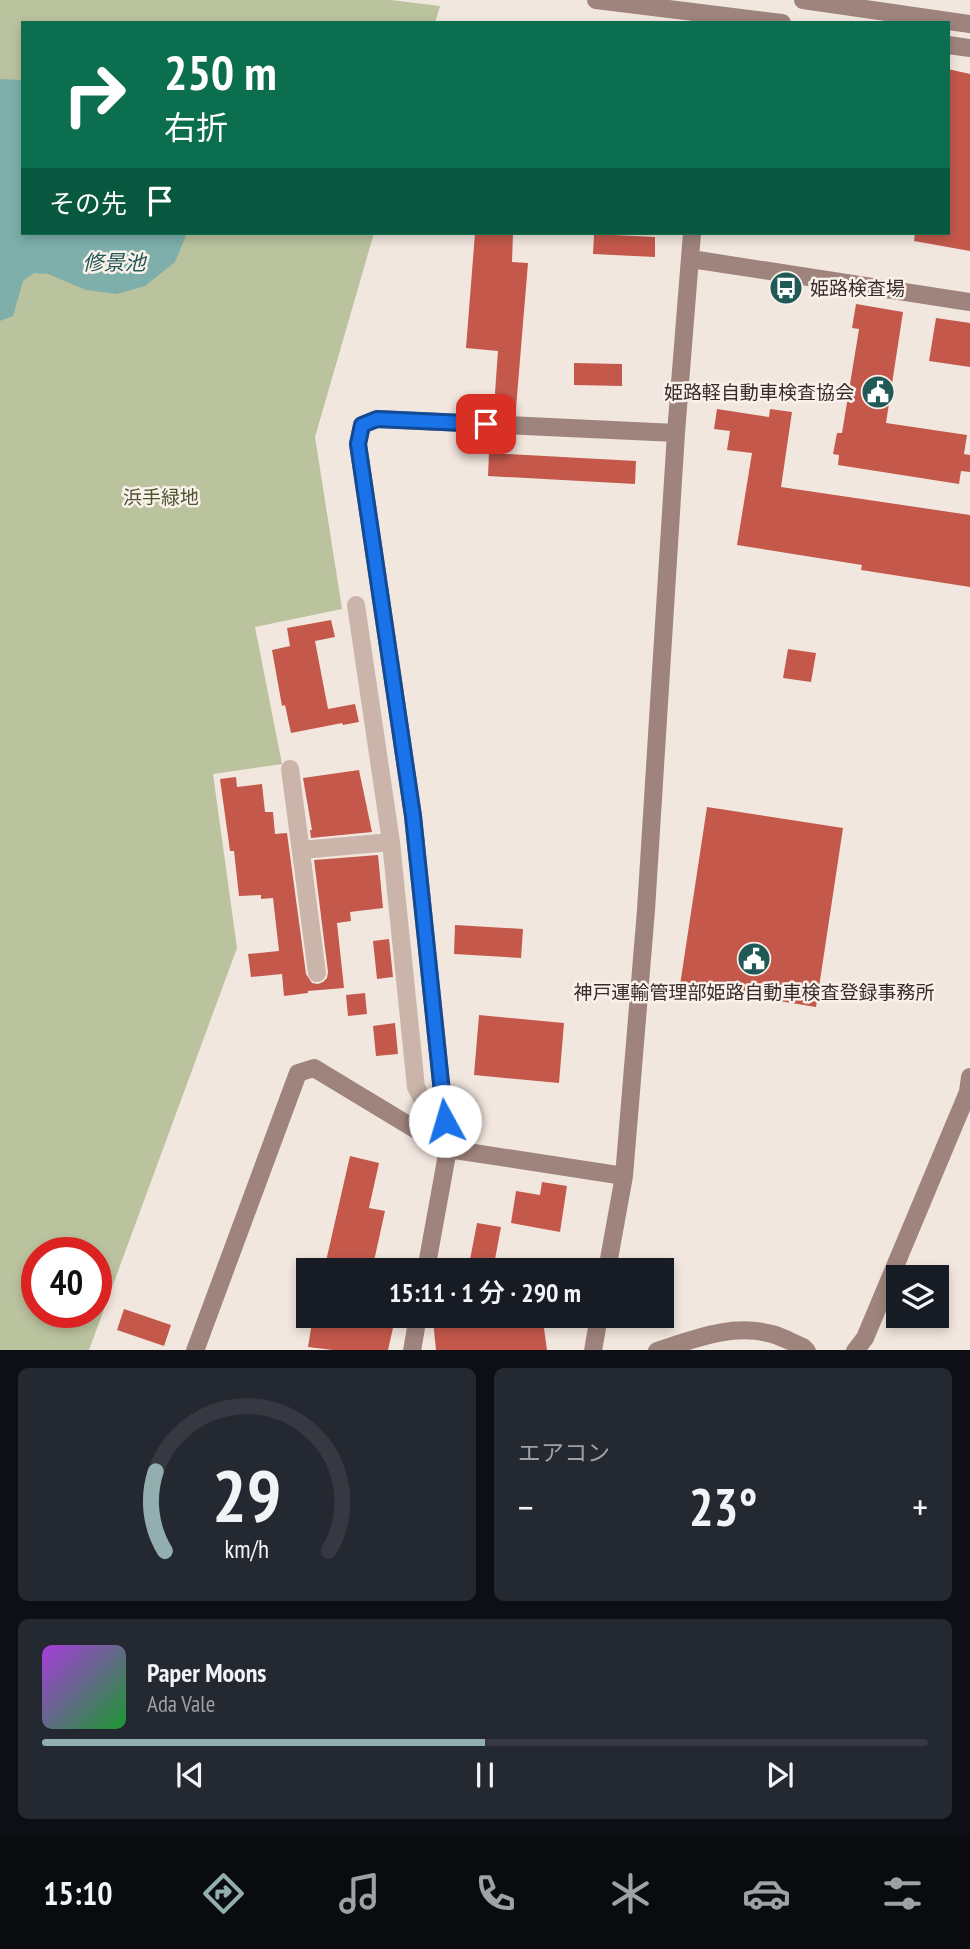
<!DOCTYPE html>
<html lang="ja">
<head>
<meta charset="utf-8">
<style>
	:root { --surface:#171b24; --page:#242831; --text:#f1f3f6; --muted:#9ea1a6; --line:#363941; --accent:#92aeae }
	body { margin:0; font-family:"PT Sans Narrow","Noto Sans JP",sans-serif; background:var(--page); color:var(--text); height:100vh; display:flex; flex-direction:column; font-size:26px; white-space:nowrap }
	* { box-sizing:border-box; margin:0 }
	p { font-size:23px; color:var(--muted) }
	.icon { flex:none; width:38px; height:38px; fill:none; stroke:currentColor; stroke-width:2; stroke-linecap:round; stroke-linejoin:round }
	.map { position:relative; height:1350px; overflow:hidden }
	.panel { display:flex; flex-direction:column; gap:18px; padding:18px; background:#0d0f14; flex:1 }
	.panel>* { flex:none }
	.guide { position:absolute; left:21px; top:21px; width:929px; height:214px; border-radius:0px; box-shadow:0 4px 10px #0003; background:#0b6e4f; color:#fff; overflow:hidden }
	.controls { position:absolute; left:886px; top:1265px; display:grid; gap:14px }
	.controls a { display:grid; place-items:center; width:63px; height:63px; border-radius:0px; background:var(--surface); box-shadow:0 4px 10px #0003; font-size:35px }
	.speed { position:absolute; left:21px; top:1237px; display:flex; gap:14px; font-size:35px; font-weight:700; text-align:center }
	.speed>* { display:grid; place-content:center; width:91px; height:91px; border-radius:50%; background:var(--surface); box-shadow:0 4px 10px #0003; line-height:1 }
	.speed .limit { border:10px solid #d22; background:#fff; color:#111 }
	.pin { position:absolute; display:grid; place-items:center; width:60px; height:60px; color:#fff; margin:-30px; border-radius:14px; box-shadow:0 4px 10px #0006 }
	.me { position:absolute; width:77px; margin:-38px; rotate:354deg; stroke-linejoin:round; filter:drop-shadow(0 0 5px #0008) }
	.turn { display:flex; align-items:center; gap:24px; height:147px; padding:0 28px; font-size:32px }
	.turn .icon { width:91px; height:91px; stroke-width:2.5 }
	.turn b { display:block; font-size:49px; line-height:60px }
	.then { display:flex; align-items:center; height:66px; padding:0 28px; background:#0003; gap:14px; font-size:26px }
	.big { font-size:52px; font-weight:600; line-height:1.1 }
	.panel .widget { flex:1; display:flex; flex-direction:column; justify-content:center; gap:10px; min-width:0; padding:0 24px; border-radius:10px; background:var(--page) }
	.panel .dial { align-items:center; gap:0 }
	.dial svg { height:182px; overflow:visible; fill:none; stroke:var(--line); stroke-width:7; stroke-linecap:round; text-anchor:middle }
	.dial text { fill:var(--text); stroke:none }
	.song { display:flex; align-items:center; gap:21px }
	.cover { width:84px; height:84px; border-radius:10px; background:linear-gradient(135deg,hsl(280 70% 55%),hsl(130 70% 35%)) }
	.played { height:7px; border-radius:4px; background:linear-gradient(90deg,var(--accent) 50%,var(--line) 50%) }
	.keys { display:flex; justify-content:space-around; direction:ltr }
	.heat { display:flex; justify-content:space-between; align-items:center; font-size:38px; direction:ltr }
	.panel .tiles { flex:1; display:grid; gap:18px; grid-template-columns:1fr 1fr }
	.widget:last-child { grid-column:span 2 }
	.trip { position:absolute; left:296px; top:1258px; width:378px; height:70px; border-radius:0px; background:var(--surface); box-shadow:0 4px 10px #0003; font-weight:600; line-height:70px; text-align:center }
	.dock { display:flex; height:112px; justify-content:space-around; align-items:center; background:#090b0e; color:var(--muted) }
	.dock .icon { width:49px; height:49px }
	.dock .active { color:var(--accent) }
	.dock b { font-size:32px; color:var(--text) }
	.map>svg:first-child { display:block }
	.green { fill:#bac29e; fill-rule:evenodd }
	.water { fill:#7eafab }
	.building { fill:#c4594b }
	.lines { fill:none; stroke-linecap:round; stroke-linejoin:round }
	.street { stroke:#cbb5aa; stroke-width:18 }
	.secondary { stroke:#9e847c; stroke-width:18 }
	.route-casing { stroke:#114b97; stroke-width:18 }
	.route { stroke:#1a73e8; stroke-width:12 }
	.labels { text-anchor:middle; stroke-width:5; stroke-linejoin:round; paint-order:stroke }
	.poi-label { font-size:19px; fill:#382c2a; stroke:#faf1eb; text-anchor:start }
	.park-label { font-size:19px; fill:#4c562e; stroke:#faf1eb }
	.water-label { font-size:21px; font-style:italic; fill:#1f5a56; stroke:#faf1eb }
</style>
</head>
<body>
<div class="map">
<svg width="970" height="1351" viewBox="0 0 970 1351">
	<rect width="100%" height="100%" fill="#f2e7df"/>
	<path class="green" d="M0,0H391L440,6L435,23H23V233H374L315,437L342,609L255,627L282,764L213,774L237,948L89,1350H0ZM37,1253H96V1312H37Z"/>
	<path class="water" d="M0,79L23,80V233H187L175,262L145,286L117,294L86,290L48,274L34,273L23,281L13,316L0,321Z"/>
	<path class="building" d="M948,69L970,74V251L914,241L915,233H948Z
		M475,233H513L512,262L528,263L516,408L494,407L498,351L466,348Z
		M594,234L655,237V257L593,254Z
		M856,304L903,312L886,423L967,435L964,454L970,455V472L961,471L959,484L838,465L839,455L833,454L837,433H842L859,329L852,328Z
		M936,318L970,323V367L929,361Z
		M574,363L622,364V386L574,385Z
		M717,409L769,417L770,409L792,412L781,487L970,515V587L861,570L862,565L737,545L752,453L727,450L730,431L714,429Z
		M489,453L636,461L635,484L488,476Z
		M331,620L335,637L315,641L328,709L355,704L359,722L343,725L342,723L291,733L285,705L282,706L272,650L290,646L287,628Z
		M788,649L816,653L811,682L783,678Z
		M359,770L372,832L311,838L310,830H312L303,778Z
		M236,777L237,787L262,784L265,812H273L275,834L287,833L306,974L312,983L318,984L323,982L327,978L328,972L314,860L378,855L383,908L350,912L351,921L337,923L344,988L308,991V993L284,996L282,974L251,977L248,954L279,951L273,898L261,899V895L239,896L234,851H230L220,779Z
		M707,807L843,828L816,1007L680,985Z
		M455,925L523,929L521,958L454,954Z
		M389,939L393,977L377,979L373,941Z
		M365,993L367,1014L348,1016L346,995Z
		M479,1015L564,1023L559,1083L474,1075Z
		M395,1023L398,1054L376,1056L373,1026Z
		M350,1156L379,1163L369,1208L385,1211L372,1270H324Z
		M542,1182L567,1186L560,1232L511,1223L516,1191L540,1195Z
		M477,1223L501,1227L493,1270H468Z
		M124,1309L171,1325L164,1346L117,1330Z
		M313,1316L393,1328L388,1350H333L308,1347Z
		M466,1316H517L543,1321L547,1350H436L433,1321L466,1317Z"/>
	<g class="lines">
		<path class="street" d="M356,605L391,842L416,1087L448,1149
			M290,769L317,973
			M301,850L391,842"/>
		<path class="secondary" d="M596,0L782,23
			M803,0L970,24
			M948,45L970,48
			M691,259L970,302
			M426,1270L448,1149L413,816L358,444L362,425L377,419L676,433
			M607,1270L624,1176L646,910L676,433L692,233
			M195,1351L298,1073L314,1068L448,1149L624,1176
			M412,1351L418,1316
			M593,1351L599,1316
			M657,1351C694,1339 733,1323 772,1334C783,1337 793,1343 803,1347L807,1351
			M855,1351L865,1338L968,1092L970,1077"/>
	</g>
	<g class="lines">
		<defs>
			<path id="route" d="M445,1121L413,816L358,444L362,425L377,419L486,424"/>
		</defs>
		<use href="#route" class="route-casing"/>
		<use href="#route" class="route"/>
	</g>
	<defs>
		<symbol id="bus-disc" viewBox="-11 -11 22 22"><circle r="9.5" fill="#1f5a56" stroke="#faf1eb"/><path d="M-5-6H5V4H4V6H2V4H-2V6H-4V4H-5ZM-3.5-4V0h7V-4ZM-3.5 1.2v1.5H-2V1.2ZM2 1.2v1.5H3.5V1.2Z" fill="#fff"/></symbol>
		<symbol id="civic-disc" viewBox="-11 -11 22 22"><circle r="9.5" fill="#1f5a56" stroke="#faf1eb"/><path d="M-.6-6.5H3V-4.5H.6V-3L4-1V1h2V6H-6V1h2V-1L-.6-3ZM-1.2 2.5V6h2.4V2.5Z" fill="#fff"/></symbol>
	</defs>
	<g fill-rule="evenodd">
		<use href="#bus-disc" x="767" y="269" width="38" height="38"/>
		<use href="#civic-disc" x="859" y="373" width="38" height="38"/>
		<use href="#civic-disc" x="735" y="940" width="38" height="38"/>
	</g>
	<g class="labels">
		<g class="poi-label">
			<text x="810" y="295">姫路検査場</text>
			<text x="854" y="399" text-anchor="end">姫路軽自動車検査協会</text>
			<text x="754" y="999" text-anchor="middle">神戸運輸管理部姫路自動車検査登録事務所</text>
		</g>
		<g class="park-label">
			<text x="161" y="504">浜手緑地</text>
		</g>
		<g class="water-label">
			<text x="114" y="270">修景池</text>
		</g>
	</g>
</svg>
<div class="controls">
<a><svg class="icon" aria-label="layers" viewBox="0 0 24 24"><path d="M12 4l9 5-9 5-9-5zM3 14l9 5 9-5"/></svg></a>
</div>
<div class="speed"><div class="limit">40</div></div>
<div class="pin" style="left:486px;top:424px;background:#d93025"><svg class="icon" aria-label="arrive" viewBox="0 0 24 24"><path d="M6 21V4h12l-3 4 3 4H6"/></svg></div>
<svg class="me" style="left:445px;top:1121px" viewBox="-20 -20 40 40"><circle r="19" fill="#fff"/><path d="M0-13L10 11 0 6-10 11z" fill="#1a73e8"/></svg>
<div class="trip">15:11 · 1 分 · 290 m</div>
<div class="guide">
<div class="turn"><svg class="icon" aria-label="right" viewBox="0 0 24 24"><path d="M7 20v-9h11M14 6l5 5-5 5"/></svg><div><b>250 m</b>右折</div></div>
<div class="then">その先<svg class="icon" aria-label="arrive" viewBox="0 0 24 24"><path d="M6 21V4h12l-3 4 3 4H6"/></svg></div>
</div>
</div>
<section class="panel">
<div class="tiles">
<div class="widget dial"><svg viewBox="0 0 100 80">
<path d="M14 69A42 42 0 1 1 86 69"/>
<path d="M14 69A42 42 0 0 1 10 34" stroke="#92aeae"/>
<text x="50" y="56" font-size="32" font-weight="700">29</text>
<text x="50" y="72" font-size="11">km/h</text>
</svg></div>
<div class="widget"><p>エアコン</p>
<div class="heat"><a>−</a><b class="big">23°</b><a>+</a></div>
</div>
<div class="widget">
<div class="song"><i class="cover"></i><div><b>Paper Moons</b><p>Ada Vale</p></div></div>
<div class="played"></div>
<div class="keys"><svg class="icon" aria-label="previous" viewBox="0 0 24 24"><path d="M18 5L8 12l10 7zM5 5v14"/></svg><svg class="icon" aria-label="pause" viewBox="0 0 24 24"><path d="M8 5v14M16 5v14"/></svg><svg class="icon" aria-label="next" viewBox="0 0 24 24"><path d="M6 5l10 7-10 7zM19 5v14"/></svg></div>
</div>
</div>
</section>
<nav class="dock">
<b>15:10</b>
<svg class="icon active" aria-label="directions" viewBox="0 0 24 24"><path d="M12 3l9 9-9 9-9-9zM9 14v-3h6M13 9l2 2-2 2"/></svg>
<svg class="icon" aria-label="music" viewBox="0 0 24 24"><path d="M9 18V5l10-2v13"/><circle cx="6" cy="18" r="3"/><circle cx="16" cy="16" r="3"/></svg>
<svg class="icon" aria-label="phone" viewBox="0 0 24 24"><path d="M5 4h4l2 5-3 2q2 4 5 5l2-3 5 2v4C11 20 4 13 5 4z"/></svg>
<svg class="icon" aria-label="climate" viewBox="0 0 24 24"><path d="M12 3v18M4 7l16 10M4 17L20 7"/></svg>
<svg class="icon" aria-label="car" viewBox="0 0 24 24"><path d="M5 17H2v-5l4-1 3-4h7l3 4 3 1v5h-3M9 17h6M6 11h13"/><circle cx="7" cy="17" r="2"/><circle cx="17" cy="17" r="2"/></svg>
<svg class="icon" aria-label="filters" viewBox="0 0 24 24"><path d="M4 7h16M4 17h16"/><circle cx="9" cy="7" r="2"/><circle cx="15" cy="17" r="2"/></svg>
</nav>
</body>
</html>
